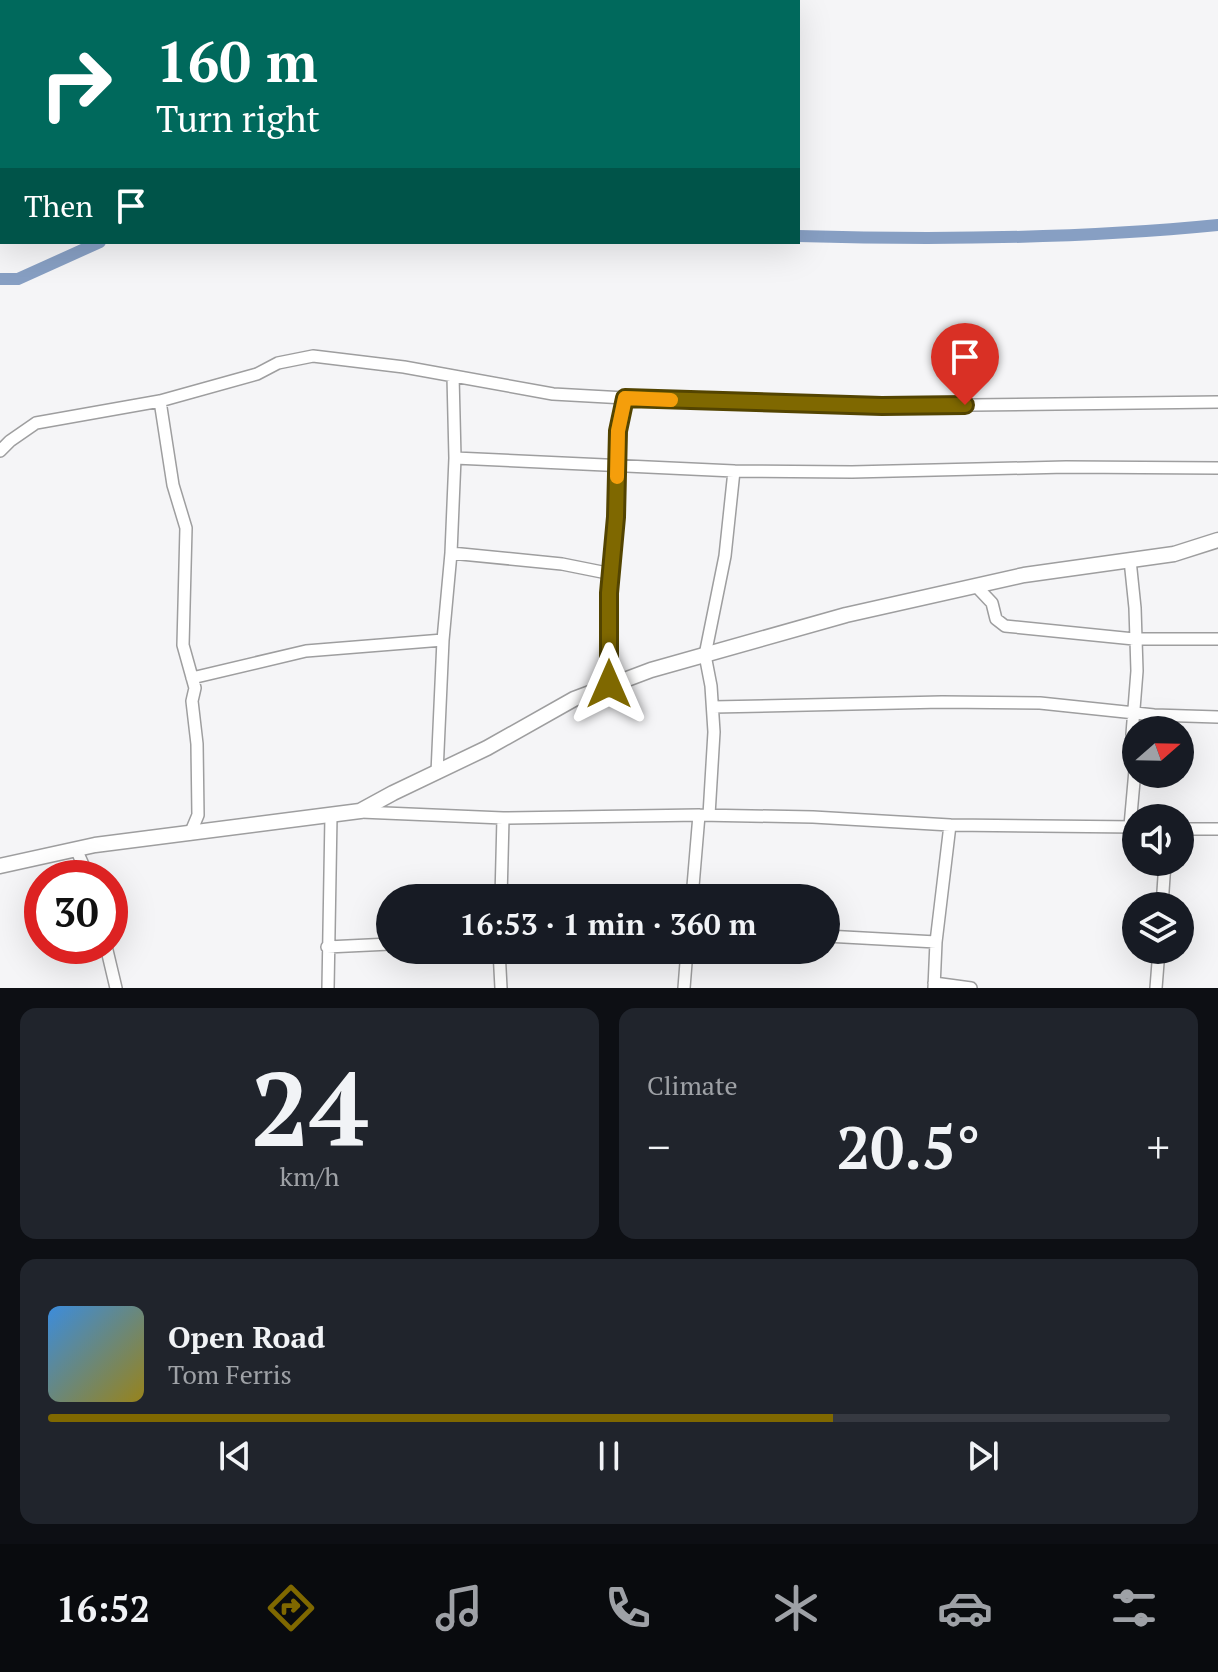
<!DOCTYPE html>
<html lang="en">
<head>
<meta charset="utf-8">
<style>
	:root { --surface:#171b24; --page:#20242c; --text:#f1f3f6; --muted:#9ea1a6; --line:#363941; --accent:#7f6800 }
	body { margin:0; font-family:"PT Serif",serif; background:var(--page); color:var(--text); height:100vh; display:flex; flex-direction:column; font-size:30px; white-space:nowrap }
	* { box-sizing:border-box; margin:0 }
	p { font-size:26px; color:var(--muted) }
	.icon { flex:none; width:44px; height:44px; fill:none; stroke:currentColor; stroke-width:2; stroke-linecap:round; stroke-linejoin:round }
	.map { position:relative; height:988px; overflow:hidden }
	.side { display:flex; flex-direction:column; gap:20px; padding:20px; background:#0d0f14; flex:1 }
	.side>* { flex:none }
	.top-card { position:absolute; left:0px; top:0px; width:800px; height:244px; box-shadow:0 8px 32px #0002; background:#00695c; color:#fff; overflow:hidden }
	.needle { width:52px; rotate:70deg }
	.buttons { position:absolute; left:1122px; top:716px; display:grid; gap:16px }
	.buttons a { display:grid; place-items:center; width:72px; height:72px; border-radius:50%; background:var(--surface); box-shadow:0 8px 32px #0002; font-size:40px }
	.speed { position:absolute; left:24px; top:860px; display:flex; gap:16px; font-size:40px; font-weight:700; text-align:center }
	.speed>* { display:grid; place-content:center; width:104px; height:104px; border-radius:50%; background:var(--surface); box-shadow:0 8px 32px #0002; line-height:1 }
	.speed .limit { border:12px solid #d22; background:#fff; color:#111 }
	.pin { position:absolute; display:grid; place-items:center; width:68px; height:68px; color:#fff; margin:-82px -34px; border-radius:50% 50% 50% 0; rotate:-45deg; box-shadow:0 0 8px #0007 }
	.pin .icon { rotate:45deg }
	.me { position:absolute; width:88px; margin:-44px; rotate:0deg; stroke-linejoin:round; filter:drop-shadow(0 0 6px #0008) }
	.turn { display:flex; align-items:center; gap:28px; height:168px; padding:0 24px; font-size:36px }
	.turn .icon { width:104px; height:104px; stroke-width:2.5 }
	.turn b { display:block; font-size:56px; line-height:68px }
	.then { display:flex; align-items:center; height:76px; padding:0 24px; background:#0003; gap:16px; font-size:30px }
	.big { font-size:60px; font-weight:700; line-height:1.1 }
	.side .widget { flex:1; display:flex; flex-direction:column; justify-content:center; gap:12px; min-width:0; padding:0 28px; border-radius:16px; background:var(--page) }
	.side .dial { align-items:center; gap:0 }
	.dial b { font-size:104px; line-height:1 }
	.song { display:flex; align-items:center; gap:24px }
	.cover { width:96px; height:96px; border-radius:12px; background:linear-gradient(135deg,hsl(210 70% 55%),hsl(50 70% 35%)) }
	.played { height:8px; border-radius:4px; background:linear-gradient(90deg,var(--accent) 70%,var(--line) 70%) }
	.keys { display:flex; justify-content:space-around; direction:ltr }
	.heat { display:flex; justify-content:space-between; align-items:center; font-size:44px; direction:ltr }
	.side .tiles { flex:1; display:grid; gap:20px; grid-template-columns:1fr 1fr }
	.widget:last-child { grid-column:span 2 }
	.trip { position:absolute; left:376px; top:884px; width:464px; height:80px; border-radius:40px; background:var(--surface); box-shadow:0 8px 32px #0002; font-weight:700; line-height:80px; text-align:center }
	.dock { display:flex; height:128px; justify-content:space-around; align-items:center; background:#090b0e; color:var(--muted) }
	.dock .icon { width:56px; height:56px }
	.dock .active { color:var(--accent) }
	.dock b { font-size:36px; color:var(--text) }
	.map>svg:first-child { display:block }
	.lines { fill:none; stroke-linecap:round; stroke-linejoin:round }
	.canal { stroke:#879fc3; stroke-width:12 }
	.minor-casing { stroke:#9e9e9f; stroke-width:14 }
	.major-casing { stroke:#9e9e9f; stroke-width:17 }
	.minor { stroke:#fff; stroke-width:11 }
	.major { stroke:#fff; stroke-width:14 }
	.route-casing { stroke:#534400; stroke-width:20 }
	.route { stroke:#7f6800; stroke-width:14 }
	.slow { stroke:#f59e0b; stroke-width:14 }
</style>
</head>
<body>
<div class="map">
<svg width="1218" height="988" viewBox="0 0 1218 988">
	<rect width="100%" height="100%" fill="#f5f5f7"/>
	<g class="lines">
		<path class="canal" d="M798,236C938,240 1078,239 1218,225
			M0,279H18L100,242"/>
		<defs>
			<path id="minor" d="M160,401L173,485L186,528L183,645L195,688L192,701L197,744L198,815L190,834
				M0,451L10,441L36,423L160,401L257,374L278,363L313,356L404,367L553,394L625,398L882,406L1218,402
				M455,458L734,471L852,472L1066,467L1218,468
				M451,553L562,564L612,574L609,593V684
				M612,574C616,516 612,455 625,398
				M976,586L992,603L996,619L1005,626L1134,639H1218
				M192,678L306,651L443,640
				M713,707L942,702L1040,703L1154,715L1218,717
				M437,773L443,640L451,553L455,458L453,376
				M361,812L503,818L699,815L813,817L950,825L1136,827
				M709,815L714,732L711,686L705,655L725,556L734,471
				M1130,826L1135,770L1132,734L1137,671L1135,608L1130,560
				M1180,829H1218
				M76,849L89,878
				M501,898L503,818
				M692,898L699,815
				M1162,906L1165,862
				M826,936L936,942
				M106,946L116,988
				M327,947L390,944
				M499,950L501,988
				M934,983L971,988
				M328,988L331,816
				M684,988L687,950
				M934,988L936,942L950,825
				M1156,988L1159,950"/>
			<path id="major" d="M0,866L95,845L360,811L393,793L487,748L574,699L651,670L846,615L1024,575L1174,554L1218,540"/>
		</defs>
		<use href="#minor" class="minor-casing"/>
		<use href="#major" class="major-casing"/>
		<use href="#minor" class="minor"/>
		<use href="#major" class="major"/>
	</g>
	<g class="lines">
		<defs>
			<path id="route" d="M609,684V593L616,517L618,431L625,398L882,406L965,405"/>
		</defs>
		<use href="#route" class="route-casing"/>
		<use href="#route" class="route"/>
		<path class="slow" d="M617,477L618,431L625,398L671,400"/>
	</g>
</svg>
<div class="buttons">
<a><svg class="needle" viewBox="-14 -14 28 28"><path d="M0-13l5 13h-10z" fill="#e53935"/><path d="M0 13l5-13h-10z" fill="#9ea1a6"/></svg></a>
<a><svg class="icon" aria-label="sound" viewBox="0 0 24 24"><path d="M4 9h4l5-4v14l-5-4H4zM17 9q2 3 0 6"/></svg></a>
<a><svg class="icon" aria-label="layers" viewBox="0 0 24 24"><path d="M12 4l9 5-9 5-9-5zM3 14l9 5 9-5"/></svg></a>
</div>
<div class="speed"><div class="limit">30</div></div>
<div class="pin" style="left:965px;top:405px;background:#d93025"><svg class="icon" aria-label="arrive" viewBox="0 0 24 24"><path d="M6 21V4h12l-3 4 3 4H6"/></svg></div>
<svg class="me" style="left:609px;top:684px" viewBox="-20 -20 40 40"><path d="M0-17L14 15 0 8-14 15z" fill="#7f6800" stroke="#fff" stroke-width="4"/></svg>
<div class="trip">16:53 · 1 min · 360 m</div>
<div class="top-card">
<div class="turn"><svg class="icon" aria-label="right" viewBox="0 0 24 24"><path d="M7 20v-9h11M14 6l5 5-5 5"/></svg><div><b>160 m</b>Turn right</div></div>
<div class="then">Then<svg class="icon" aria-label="arrive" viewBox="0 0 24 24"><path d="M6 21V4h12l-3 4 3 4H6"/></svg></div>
</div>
</div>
<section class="side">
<div class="tiles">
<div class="widget dial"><b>24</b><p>km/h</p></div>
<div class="widget"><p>Climate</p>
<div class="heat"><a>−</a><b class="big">20.5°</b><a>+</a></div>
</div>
<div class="widget">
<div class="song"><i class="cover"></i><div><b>Open Road</b><p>Tom Ferris</p></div></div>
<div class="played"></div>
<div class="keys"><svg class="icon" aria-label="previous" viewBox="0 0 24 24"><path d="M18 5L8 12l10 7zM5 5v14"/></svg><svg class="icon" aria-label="pause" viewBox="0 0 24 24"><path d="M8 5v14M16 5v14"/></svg><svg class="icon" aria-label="next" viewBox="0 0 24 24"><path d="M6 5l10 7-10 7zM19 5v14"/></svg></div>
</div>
</div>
</section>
<nav class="dock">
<b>16:52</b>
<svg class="icon active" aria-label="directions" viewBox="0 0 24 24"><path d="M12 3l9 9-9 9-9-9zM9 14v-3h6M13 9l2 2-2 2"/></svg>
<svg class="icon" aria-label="music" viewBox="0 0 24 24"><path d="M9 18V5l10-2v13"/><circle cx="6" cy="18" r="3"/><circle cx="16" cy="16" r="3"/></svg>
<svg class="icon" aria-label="phone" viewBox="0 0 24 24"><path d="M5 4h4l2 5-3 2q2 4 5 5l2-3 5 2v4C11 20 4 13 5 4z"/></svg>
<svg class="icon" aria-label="climate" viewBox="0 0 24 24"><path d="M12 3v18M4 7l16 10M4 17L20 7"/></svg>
<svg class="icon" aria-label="car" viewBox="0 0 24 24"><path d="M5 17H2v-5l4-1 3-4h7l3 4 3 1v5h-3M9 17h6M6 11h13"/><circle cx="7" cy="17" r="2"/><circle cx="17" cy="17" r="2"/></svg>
<svg class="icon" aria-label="filters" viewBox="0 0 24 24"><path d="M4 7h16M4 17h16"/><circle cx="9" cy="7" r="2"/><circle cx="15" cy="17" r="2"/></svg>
</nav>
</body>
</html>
